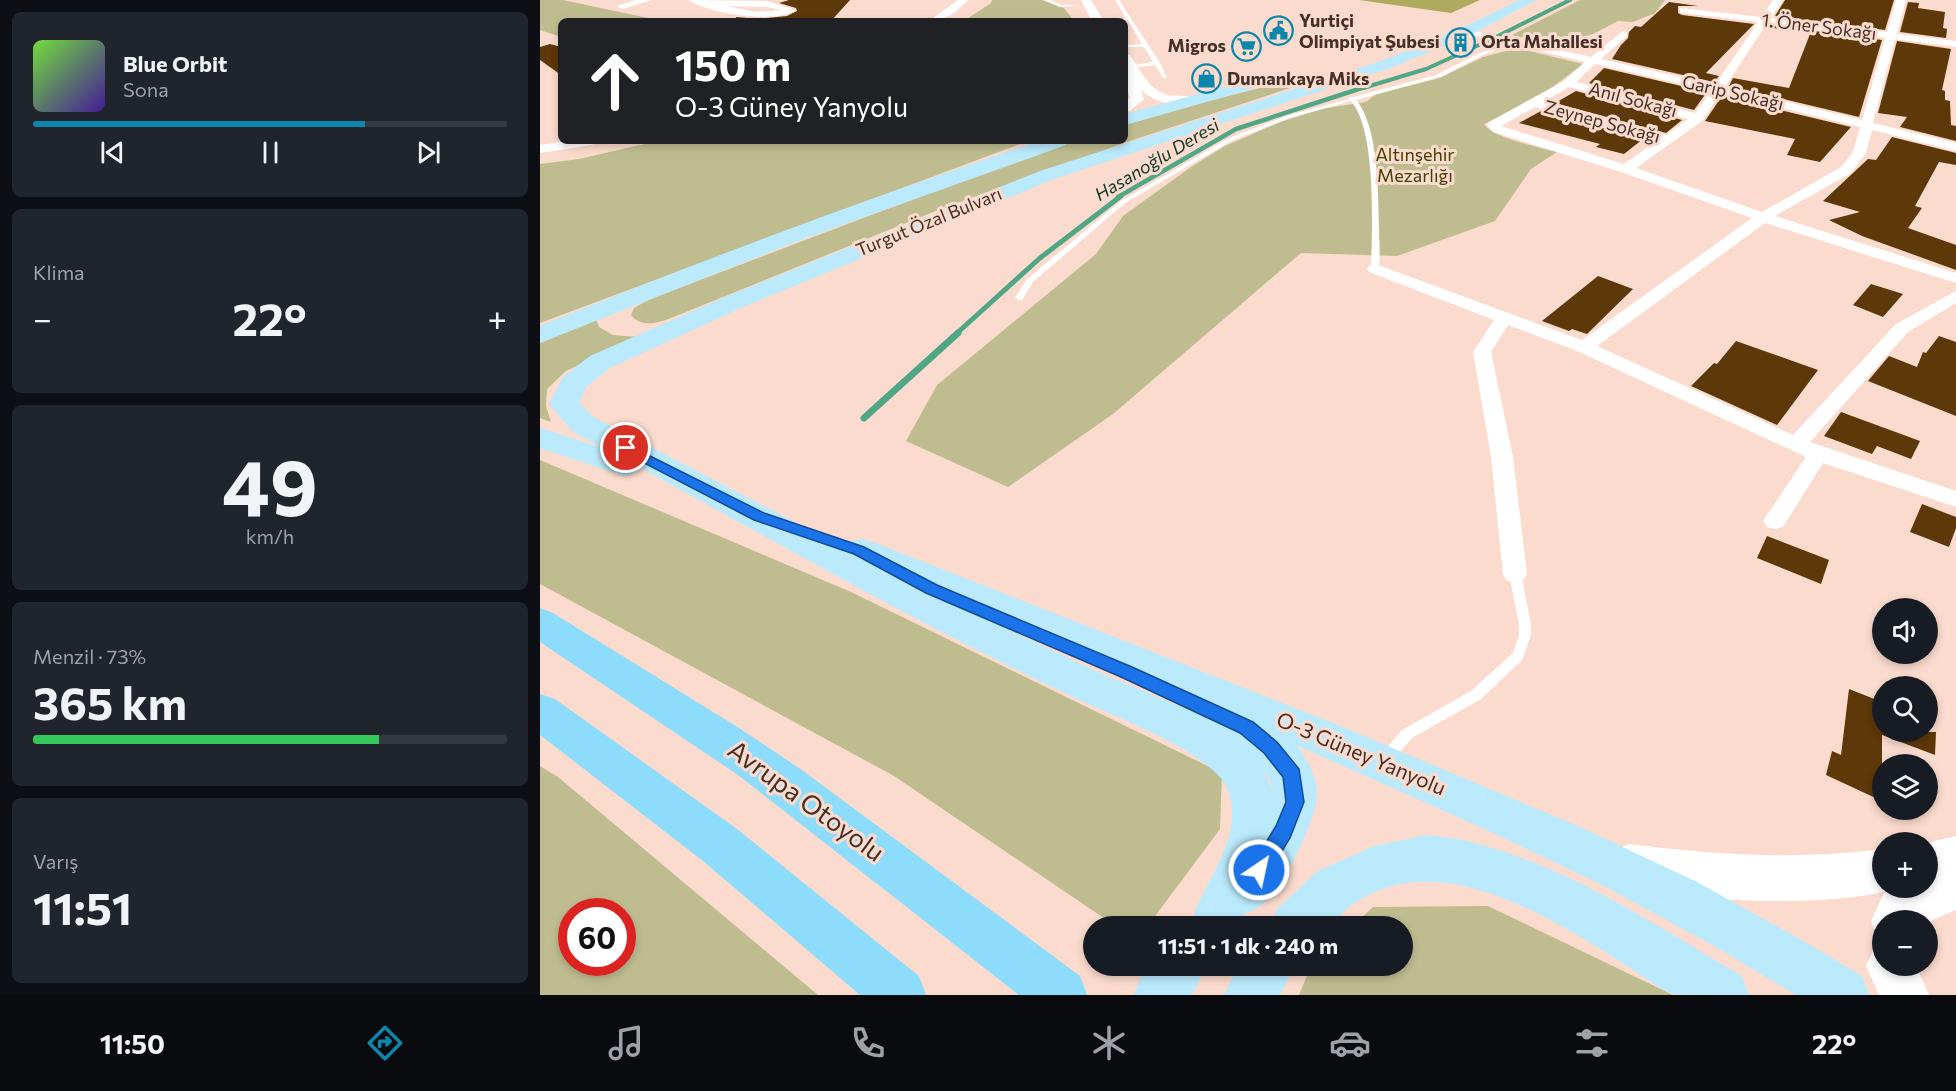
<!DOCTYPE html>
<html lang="tr">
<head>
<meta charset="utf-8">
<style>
	:root { --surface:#171b24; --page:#20242c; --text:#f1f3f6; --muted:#9ea1a6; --line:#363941; --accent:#0c86aa }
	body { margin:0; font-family:Commissioner,sans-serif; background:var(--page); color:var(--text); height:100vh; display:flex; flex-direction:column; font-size:22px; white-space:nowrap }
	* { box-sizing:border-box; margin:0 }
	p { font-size:20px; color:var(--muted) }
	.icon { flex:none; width:33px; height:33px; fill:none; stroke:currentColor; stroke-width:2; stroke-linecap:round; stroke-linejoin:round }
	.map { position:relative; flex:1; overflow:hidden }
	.sheet { display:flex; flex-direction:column; gap:12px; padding:12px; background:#0d0f14; width:540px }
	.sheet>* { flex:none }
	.hud { position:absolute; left:18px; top:18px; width:570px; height:126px; border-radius:9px; box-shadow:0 3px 9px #0003; background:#202124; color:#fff; overflow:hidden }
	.controls { position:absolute; left:1332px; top:598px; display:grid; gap:12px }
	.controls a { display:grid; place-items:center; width:66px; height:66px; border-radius:50%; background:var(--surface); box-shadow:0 3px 9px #0003; font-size:30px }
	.speed { position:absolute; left:18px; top:898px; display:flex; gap:12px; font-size:30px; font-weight:700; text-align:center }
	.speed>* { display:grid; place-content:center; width:78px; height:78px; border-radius:50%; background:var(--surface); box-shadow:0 3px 9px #0003; line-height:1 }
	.speed .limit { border:9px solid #d22; background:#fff; color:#111 }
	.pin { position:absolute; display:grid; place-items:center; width:51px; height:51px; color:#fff; margin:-26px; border:3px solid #fff; border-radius:50%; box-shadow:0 2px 6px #0007 }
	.me { position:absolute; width:66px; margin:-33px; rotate:34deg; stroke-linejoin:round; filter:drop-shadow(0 0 4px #0008) }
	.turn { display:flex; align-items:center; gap:21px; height:126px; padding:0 18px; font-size:27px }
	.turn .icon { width:78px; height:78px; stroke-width:2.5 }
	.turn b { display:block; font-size:42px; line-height:51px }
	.big { font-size:45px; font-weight:700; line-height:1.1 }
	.sheet .card { flex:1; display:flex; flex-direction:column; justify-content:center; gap:9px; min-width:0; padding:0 21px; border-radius:9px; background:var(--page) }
	.sheet .dial { align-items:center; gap:0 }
	.dial b { font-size:78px; line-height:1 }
	.song { display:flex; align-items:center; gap:18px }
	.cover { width:72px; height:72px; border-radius:9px; background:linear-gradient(135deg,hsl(100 70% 55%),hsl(260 70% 35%)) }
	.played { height:6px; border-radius:3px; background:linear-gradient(90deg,var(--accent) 70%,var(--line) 70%) }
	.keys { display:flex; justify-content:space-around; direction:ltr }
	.heat { display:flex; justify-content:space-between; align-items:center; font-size:33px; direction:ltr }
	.charge { height:9px; border-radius:4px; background:linear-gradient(90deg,#34c759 73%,var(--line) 0) }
	.trip { position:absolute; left:543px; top:916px; width:330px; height:60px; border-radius:30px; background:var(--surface); box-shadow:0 3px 9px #0003; font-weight:700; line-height:60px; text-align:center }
	.dock { display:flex; height:96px; justify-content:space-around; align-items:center; background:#090b0e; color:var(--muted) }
	.dock .icon { width:42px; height:42px }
	.dock .active { color:var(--accent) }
	.dock b { font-size:27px; color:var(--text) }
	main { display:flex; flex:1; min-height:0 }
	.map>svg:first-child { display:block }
	.green { fill:#bfbd90; fill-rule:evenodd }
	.forest { fill:#aeaa5e }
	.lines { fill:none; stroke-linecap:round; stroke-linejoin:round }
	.stream-far3 { stroke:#51a785; stroke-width:4 }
	.stream-far2 { stroke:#51a785; stroke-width:4.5 }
	.stream-far1 { stroke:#51a785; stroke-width:5 }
	.stream { stroke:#51a785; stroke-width:7 }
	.building { fill:#5d3808 }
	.service { fill:#fff; fill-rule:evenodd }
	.minor { fill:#fff; fill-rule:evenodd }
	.tertiary { fill:#fff; fill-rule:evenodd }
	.secondary { fill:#fff; fill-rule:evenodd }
	.primary { fill:#bbeafd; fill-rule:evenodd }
	.motorway { fill:#8ddcfc; fill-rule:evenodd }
	.route { fill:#1a73e8; stroke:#114b97; stroke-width:1.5 }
	.labels { text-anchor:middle; stroke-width:6; stroke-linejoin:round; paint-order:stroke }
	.far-poi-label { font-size:18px; font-weight:bold; fill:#453027; stroke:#fbdbcd; text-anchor:start }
	.far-street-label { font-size:18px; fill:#453027; stroke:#fbdbcd }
	.far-park-label { font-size:18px; fill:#444000; stroke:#fbdbcd }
	.far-water-label { font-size:18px; font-style:italic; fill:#11382a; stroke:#fbdbcd }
	.street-label { font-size:21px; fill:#453027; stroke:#fbdbcd }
	.near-street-label { font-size:26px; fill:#453027; stroke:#fbdbcd }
</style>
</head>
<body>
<main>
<section class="sheet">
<div class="card">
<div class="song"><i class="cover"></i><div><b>Blue Orbit</b><p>Sona</p></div></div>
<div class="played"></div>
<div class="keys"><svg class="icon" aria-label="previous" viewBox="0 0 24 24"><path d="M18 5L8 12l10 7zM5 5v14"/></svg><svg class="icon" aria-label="pause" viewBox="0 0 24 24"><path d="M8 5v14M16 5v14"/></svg><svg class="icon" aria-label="next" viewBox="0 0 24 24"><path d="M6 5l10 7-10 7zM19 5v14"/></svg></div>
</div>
<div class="card"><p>Klima</p>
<div class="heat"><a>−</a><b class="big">22°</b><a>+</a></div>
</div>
<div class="card dial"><b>49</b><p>km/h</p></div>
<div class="card"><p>Menzil · 73%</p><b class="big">365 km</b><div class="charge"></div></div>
<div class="card"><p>Varış</p><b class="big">11:51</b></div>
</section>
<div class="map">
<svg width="1416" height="995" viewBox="0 0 1416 995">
	<rect width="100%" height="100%" fill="#fbdbcd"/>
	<path class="green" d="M0,0H23L122,21H21V37L0,30Z
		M452,0H502L524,8L534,21H424L451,3Z
		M1040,0H1125L1115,13L1093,22L1078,21L1053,34L1012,45L972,35Z
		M977,48L1043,64L994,101L944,124C952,138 1000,147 1017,152L991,169L955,221L857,256L761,253L573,414L468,487L366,441L397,385L556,254L583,216L651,167L685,146L740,122L781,109L826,102L836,94L900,78L943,57Z
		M748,81L762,84L587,142L403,208L131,318C118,323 101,328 91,315L94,308L110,299L426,179L535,141H585V125L660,103Z
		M118,141H488L0,323V164L39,159Z
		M56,319L59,327L73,335L98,337L26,371L7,389L6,406L11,422L0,418V343Z
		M0,460L311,592L682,773L680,829L607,927H577L354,776L0,584Z
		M0,766L18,777L278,995H0ZM32,912H82V963H32Z
		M948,906L1133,995H759L771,966H862V927H812L833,907Z"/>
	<path class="forest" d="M819,0H940L911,13Z"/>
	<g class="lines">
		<path class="stream-far3" d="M958,36L1030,0
			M823,88L886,69L950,40"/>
		<path class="stream-far2" d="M578,197L696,129L828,86"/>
		<path class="stream-far1" d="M416,334L500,258L581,196"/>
		<path class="stream" d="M324,418L418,333"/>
	</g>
	<path class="building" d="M249,0H310L291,21H196V17L218,19L247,16L257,11L256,8L239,3Z
		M1245,0H1354L1345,30L1235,16Z
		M1129,2L1158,6H1138V13L1142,15L1214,24L1166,73L1179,76L1174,82L1072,59L1081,45L1088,38L1089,32L1095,26L1101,27Z
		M1368,2L1379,3L1378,8L1405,12L1403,28L1407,29L1406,38L1360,32Z
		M1228,25L1342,40L1319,117L1189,86L1193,78L1249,88L1270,34L1227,27Z
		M1357,41L1411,49L1402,90L1405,91V100L1410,101L1411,125L1416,126V141L1360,127L1367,117L1338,113Z
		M10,44L21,47V75L0,60V47Z
		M1064,68L1167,92L1154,110L1049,83Z
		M1036,91L1142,120L1126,133L1015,103Z
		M1182,96L1311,127L1280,162L1247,155L1255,139L1165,121Z
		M1001,111L1103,139L1084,154L1056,147L1060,144L979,123Z
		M1352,137L1416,153V165L1399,162L1375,206L1382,208L1368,228L1416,245V270L1322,236L1289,220L1320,212L1283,201L1328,159L1336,160Z
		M1058,276L1093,289L1049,332L1047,334L1032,329L1029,331L1002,321Z
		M1331,284L1363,294L1343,317L1313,305Z
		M1399,336L1416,342V416L1328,381L1349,356L1377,367L1383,352L1386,353Z
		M1196,341L1278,370L1237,425L1151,386L1174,363L1177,364Z
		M1301,412L1380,441L1371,459L1337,446L1332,454L1284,436Z
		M1382,504L1416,517V528L1409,547L1370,532Z
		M1227,536L1289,560L1281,584L1217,558Z
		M1309,689L1342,702V732H1396L1395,755L1342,735V801L1286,775L1292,751L1301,755Z"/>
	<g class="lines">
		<path class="service" d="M504,0H510L521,5H541L520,7Z
			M575,0H579L620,63L627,78H623L615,65L591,68L588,66L613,62L604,47H585V45L602,44L588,20L567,21L586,18Z
			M974,42L978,43L943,55L900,77L816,100C839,126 838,195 839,228C839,242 841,258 838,271L831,269C832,230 837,131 811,101L750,118L693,140L585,203L493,282L482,300H479L475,298L487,279L581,201L689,138L746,116L809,99V97H813L896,75L939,53Z
			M975,570L979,571L981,574L991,624V635L982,660L941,699L872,738L859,753L853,765L848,767L843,765L841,761L849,745L862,730L931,691L973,653L979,635V624L969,574L971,571Z"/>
		<path class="minor" d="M96,0H112L82,9L77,6Z
			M148,0L227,1L255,10C236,25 167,13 148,0ZM187,6L227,7L241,10L216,12Z
			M418,0H428C417,12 406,21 389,21Z
			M1233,0H1243L1231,18L1347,32L1356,0H1366L1357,34L1416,41V47L1355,39L1333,123L1416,143V151L1332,130L1326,153L1311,173L1235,216L1416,273V283L1225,223L1057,346L1253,435L1356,324L1416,291V303L1368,332L1270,442L1416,491V507L1283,463L1243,527L1235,529L1227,527L1223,521L1266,457L1037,351L968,325L951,352L973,457L987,574L984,580L975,583L966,580L963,574L951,457L933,352L954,320L829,272L827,269L829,266H841L1042,340L1212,218L1081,172L953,132L947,125L949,122L1024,81L1045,62L920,32L925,29L1051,57L1083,31L1087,32V36L1061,59L1175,85L1218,22L1143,13L1140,12V8L1222,17ZM1227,23L1345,38L1322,120L1185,87ZM1055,64L1171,91L1155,113L1036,82ZM1029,87L1148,119L1126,135L1003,102ZM1181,93L1320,127L1313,152L1301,167L1222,212L1096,168L1162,121ZM995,107L1117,141L1084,164L961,126Z
			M27,141H58L52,145L0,153V145Z"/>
		<path class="tertiary" d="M541,0H551L564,21H552Z
			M585,54L590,55C599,68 607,86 622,93C633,99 650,92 659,101C647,113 612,101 601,90L604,99L590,111L585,112V101L590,98L585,86V71L588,72L585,67Z"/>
		<path class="secondary" d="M1416,836V910L1388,922L1342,921V940L1338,938L1331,921L1344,893L1357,888H1388L1386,843Z
			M1089,844C1174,855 1257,860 1342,849V888H1355C1301,909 1127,903 1073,881L1066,866L1073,851Z
			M1342,945V966H1376L1389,995H1339L1326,966L1334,949Z"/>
		<path class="primary" d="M979,0H997L930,35L853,67L514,179L203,307L70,368L46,387L39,403L55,418L305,548L309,542L321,539L333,542L798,725L1040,827L1155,881L1267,943L1322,976L1329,995H1256L1176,947L1064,886L949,831L756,745C766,757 776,775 777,791C779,817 740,895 717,908C713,911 708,912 704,914L698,927H660L654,913C670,875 707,828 686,786C671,756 594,724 564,711C404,639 253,551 99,467L95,473L84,476L0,448V428L66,449L33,432L9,404L23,377L50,356L185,297L500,171L841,61L920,29ZM411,602L659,704L656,713L556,671ZM724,770L730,780L733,792L725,773Z
			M731,74L737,76L739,79L737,82L585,125V114Z
			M500,141H528L526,145L266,238L0,343V326C165,259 331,197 500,141Z
			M886,835C901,837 917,838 931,842C1030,867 1115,925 1202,976L1209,995C1194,995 1143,995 1132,994C1113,985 1096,971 1078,960C1004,914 897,846 813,904C804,910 797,920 790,927H730L737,909L778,871L834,846Z
			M609,966H667L652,995H594L601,976Z
			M698,966H755L740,995H684Z"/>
		<path class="motorway" d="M0,608L13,613L199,728L259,768L540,976L547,995H479L198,775L0,642Z
			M0,694L15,699L197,829L379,976L386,995H320L163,861L0,735Z"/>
	</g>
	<path class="route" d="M86,444L224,513L324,547L397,585L592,667L713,722L737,742L759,769L764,802L750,838L726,877L719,880L712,877L709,870L736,826L746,802L743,777L724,753L700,733L581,677L386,593L314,554L214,520L81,451L79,448L81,445Z"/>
	<defs>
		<symbol id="civic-ring" viewBox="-11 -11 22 22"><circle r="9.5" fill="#fbdbcd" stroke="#0c86aa" stroke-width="1.5"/><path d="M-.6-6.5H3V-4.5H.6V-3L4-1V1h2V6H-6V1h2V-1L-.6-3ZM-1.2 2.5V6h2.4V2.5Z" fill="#0c86aa"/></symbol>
		<symbol id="building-ring" viewBox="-11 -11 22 22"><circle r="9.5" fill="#fbdbcd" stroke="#0c86aa" stroke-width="1.5"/><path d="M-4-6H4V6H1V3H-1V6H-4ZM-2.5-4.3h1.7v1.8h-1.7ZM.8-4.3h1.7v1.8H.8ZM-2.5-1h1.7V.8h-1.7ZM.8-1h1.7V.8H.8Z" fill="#0c86aa"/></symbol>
		<symbol id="supermarket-ring" viewBox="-11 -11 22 22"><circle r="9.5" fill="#fbdbcd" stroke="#0c86aa" stroke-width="1.5"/><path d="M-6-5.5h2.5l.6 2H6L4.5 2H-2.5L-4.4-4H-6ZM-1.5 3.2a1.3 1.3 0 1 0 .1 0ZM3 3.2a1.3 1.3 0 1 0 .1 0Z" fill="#0c86aa"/></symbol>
		<symbol id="shop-ring" viewBox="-11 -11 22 22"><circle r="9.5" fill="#fbdbcd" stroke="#0c86aa" stroke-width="1.5"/><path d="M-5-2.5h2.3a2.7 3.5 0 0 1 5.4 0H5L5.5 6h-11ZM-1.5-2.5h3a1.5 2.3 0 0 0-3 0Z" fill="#0c86aa"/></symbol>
	</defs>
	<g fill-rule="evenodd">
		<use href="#civic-ring" x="722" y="14" width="33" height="33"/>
		<use href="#building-ring" x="904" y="26" width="33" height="33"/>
		<use href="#supermarket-ring" x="690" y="30" width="33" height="33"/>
		<use href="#shop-ring" x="650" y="62" width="33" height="33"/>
	</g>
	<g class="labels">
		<g class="far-poi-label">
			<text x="759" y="27">Yurtiçi<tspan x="759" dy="21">Olimpiyat Şubesi</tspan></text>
			<text x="941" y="48">Orta Mahallesi</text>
			<text x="686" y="52" text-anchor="end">Migros</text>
			<text x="687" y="85">Dumankaya Miks</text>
		</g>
		<g class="far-street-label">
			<text transform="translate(1279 27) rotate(7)" y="6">1. Öner Sokağı</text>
			<text transform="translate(1193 93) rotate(13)" y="6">Garip Sokağı</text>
			<text transform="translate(1093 100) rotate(15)" y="6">Anıl Sokağı</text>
			<text transform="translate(1062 122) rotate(15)" y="6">Zeynep Sokağı</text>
			<text transform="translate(389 222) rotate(-22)" y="6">Turgut Özal Bulvarı</text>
		</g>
		<g class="far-park-label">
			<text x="875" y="161">Altınşehir<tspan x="875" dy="21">Mezarlığı</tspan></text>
		</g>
		<g class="far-water-label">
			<text transform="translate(617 160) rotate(-31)" y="6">Hasanoğlu Deresi</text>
		</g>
		<g class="street-label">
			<text transform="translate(821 754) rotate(23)" y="7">O-3 Güney Yanyolu</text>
		</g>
		<g class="near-street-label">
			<text transform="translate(266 801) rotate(36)" y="9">Avrupa Otoyolu</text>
		</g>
	</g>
</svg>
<div class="controls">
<a><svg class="icon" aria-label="sound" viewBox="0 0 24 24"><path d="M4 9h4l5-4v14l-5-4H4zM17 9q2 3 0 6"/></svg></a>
<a><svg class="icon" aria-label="search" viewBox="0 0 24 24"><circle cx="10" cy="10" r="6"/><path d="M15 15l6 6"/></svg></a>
<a><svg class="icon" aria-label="layers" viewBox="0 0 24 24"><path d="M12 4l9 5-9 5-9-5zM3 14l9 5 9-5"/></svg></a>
<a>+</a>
<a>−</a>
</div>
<div class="speed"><div class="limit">60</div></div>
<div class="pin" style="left:86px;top:448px;background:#d93025"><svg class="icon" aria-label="arrive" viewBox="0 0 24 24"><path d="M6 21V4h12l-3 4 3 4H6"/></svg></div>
<svg class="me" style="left:719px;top:870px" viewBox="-20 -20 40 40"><circle r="17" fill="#1a73e8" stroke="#fff" stroke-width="3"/><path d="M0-11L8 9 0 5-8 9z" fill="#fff"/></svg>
<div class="trip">11:51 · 1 dk · 240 m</div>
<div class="hud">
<div class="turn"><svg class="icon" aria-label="ahead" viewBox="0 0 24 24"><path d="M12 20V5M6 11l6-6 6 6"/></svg><div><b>150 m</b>O-3 Güney Yanyolu</div></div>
</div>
</div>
</main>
<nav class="dock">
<b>11:50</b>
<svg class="icon active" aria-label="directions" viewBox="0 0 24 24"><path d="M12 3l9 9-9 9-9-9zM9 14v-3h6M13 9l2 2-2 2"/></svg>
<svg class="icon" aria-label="music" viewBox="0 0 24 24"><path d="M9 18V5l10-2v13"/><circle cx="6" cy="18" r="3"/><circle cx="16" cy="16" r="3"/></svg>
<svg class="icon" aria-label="phone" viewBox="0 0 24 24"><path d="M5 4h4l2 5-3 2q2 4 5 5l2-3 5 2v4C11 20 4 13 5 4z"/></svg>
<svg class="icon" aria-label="climate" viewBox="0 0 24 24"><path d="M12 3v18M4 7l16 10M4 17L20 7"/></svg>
<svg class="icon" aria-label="car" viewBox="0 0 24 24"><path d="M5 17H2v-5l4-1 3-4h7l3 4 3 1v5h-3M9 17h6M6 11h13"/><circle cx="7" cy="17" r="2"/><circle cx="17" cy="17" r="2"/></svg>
<svg class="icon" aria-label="filters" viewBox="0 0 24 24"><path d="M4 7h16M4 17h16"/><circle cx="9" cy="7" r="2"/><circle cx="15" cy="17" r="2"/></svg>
<b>22°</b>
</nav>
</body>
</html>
